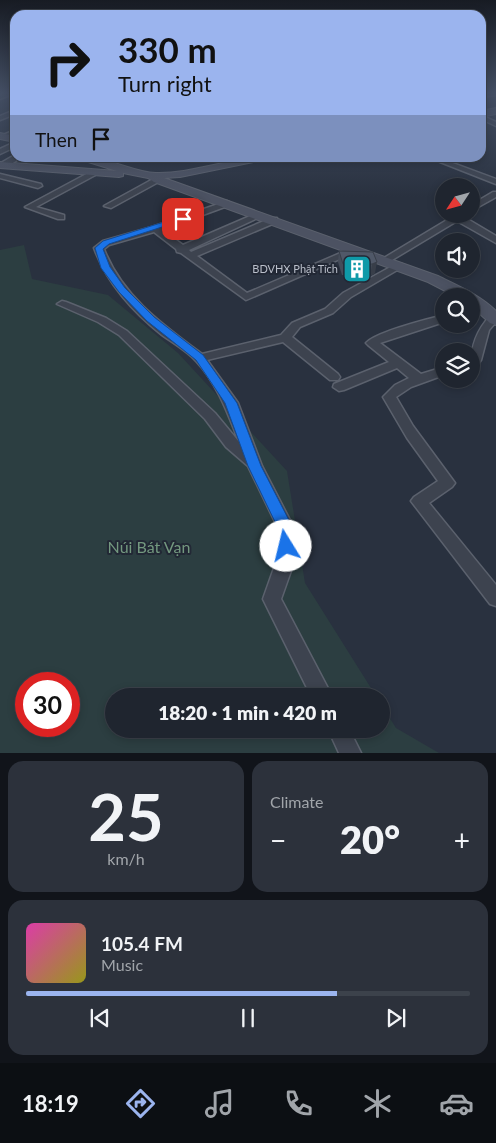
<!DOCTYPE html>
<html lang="en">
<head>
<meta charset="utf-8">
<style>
	:root { --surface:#1f252f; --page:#2c313b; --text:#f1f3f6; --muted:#a1a5aa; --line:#3c424b; --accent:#9bb4ee }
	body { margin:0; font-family:Lato,sans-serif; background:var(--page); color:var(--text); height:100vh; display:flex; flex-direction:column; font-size:19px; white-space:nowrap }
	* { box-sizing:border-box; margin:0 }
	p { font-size:16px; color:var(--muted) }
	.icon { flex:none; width:28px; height:28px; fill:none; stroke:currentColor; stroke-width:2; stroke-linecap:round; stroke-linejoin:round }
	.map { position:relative; height:753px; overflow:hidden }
	.drawer { display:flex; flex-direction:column; gap:8px; padding:8px; background:#11141a; flex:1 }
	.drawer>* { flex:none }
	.hud { position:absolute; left:10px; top:10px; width:476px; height:152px; border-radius:15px; box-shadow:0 2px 8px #0003,0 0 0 1px var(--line); background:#9bb4ee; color:#111; overflow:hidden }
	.needle { width:32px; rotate:234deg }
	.tools { position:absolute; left:435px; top:178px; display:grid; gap:10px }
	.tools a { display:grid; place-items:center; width:45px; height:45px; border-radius:50%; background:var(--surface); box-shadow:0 2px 8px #0003,0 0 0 1px var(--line); font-size:25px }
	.speed { position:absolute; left:15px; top:672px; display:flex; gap:10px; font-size:25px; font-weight:700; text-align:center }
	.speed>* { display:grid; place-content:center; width:65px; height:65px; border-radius:50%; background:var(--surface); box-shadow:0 2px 8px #0003,0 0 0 1px var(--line); line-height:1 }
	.speed .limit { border:8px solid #d22; background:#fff; color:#111 }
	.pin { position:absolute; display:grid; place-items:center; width:42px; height:42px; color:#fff; margin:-21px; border-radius:10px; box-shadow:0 2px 8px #0006 }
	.me { position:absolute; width:55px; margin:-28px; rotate:351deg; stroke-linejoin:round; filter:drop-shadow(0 0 4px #0008) }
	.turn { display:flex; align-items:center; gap:18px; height:105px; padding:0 25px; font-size:22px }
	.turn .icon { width:65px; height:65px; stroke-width:2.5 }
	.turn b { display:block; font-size:35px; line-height:42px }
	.then { display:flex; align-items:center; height:48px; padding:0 25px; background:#0003; gap:10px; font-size:19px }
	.big { font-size:38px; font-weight:800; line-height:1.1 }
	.drawer .card { flex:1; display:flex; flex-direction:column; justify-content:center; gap:8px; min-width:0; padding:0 18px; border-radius:15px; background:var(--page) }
	.drawer .dial { align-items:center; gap:0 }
	.dial b { font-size:65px; line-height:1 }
	.song { display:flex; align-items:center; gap:15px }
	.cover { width:60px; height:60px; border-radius:8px; background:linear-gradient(135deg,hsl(320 70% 55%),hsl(60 70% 35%)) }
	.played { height:5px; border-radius:2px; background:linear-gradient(90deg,var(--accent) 70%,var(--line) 70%) }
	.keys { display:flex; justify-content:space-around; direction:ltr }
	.heat { display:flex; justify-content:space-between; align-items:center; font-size:28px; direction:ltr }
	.drawer .tiles { flex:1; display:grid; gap:8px; grid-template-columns:1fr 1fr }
	.card:last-child { grid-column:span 2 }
	.trip { position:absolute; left:105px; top:688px; width:285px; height:50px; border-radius:25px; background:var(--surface); box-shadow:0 2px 8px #0003,0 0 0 1px var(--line); font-weight:800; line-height:50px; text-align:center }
	.dock { display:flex; height:80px; justify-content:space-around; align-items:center; background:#0c0f13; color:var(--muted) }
	.dock .icon { width:35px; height:35px }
	.dock .active { color:var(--accent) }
	.dock b { font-size:22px; color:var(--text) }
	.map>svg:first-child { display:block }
	.green { fill:#2c3e41; fill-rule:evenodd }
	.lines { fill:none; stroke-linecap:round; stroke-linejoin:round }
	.street-casing { stroke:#5b616d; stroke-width:3 }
	.secondary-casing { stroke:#5b616d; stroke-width:2 }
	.street { fill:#3d434f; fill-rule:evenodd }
	.secondary { fill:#4c5262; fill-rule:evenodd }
	.wall { fill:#454c59 }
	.shaded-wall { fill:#383e49 }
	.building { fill:#505868; stroke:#383e49 }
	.route { fill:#1a73e8; stroke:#114b97 }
	.labels { text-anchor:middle; stroke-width:4; stroke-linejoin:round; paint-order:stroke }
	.far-poi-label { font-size:11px; fill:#babfca; stroke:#222835; text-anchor:end }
	.near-park-label { font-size:16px; fill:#73987f; stroke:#222835 }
</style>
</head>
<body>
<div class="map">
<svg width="496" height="753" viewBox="0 0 496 753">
	<rect width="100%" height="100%" fill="#29313f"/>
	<path class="green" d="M24,245L32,279L108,295L178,353L287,471L305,583L376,696H114V729H381V704L396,728L439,753H0V250ZM26,684H69V726H26Z"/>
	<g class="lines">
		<defs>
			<path id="street" d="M8,92L15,93L0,99V95Z
				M496,92V95L481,97V93Z
				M15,110V114L0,120V116Z
				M481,115L496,122V126L481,119Z
				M15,130V134L4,138L1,136Z
				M15,142V147L0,154V149Z
				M13,156L20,158L7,167H1V163Z
				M222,158H230L237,162L230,164Z
				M430,158H439L496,179V184Z
				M92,171L99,173L36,207L64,215V219H58L25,207Z
				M0,174L41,184L42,186L38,188L0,178Z
				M155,178L162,180L111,208L104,206Z
				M493,192H496V197L471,211V205Z
				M227,201L231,203L230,205L162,230L183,245L257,213L264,215L189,250L191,252L271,218H277V222L197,256L247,293L350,249H356L358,251L246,300L181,253L177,252L176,249L154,232L109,245L104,249C122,296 163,325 202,354L281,335L292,323L325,309L343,293L396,264H402L404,266L351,297L333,313L300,327L292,337L338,374L340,377L338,380H330L283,342L207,360L238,403L262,466L294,528L292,568L281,599L332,696H311L263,599L274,568L278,528L248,466L226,447L205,419L119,335L98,322L57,304L62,301L66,302L106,318L127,331L215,413L239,442C228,414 217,383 196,361C187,351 173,343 162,335C133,312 107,283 94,248L103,241L152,227Z
				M457,214H467L464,217L496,236V243L457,221L387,263H381L379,261Z
				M444,315V322L380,343L421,374L444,367V375L411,387L396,397L413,426L455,483L452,487L429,503L496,585V606L490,604L411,501L414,497L438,481L407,438L383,397L395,385L409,378L397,368L344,390L339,391L333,387L334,384L389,362L368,345L366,343C376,332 428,319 444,315Z
				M496,315V322L489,330L481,360L479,363L471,365C471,345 477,330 490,316Z
				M328,729H349L361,753H339Z"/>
			<path id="secondary" d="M496,108V114L481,117V111Z
				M0,133L15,136V142L0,139Z
				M81,158C106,155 131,172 156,173C192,174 227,158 263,158L258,161L180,177L164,178L438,276C458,286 480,295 496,311V325L490,323L471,306V296H455L428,282L154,182L148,178L123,173V176L119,177L0,168V162L117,171L82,160Z"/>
		</defs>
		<use href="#street" class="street-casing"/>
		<use href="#secondary" class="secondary-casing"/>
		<use href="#street" class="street"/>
		<use href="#secondary" class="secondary"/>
	</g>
	<path class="wall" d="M339,251L373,252L375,273L370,276L342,275L338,262Z"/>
	<path class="shaded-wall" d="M377,262L375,273L370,276L372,264Z"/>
	<path class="building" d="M339,251L373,252L377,262L372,264H343Z"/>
	<linearGradient id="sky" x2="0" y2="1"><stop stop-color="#171b23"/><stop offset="0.47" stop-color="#434e63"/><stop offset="1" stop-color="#434e63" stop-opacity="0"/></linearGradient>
	<rect width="496" height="197" fill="url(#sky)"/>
	<path class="route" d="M180,217L187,219L109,244L103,249L110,267L125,288L154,317L203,355L237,403L261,466L293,528L294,546L292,551L286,553L281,551L279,546L278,528L248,466L225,403L196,360L147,321L119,292L101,268L95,248L103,241Z"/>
	<defs>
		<symbol id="building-square" viewBox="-11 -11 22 22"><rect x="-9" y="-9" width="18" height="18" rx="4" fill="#0f9aa8" stroke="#222835"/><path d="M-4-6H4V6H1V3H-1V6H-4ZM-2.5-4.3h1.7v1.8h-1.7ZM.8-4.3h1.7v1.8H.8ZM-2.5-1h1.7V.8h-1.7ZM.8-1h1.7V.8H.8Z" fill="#fff"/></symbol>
	</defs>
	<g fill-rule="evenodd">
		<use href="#building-square" x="341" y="253" width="32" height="32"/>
	</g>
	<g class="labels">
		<g class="far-poi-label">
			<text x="338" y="273">BDVHX Phật Tích</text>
		</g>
		<g class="near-park-label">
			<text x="149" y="553">Núi Bát Vạn</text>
		</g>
	</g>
</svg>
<div class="tools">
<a><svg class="needle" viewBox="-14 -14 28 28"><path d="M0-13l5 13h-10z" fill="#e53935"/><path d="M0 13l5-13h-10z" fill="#a1a5aa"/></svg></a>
<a><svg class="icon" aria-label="sound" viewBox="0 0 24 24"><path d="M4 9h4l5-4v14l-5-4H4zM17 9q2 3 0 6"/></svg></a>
<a><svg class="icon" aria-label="search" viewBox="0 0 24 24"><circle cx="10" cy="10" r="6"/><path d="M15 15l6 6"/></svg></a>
<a><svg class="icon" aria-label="layers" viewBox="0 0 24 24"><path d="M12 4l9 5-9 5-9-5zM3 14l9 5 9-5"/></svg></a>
</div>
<div class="speed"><div class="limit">30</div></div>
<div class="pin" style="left:183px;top:219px;background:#d93025"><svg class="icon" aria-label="arrive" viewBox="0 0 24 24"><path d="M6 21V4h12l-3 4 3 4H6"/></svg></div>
<svg class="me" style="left:286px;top:546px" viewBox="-20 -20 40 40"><circle r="19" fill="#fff"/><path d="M0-13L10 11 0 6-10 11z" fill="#1a73e8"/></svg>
<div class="trip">18:20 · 1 min · 420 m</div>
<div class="hud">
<div class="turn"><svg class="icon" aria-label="right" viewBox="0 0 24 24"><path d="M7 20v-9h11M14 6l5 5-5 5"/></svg><div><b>330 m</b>Turn right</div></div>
<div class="then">Then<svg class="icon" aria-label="arrive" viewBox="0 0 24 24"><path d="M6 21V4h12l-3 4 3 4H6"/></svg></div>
</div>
</div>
<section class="drawer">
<div class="tiles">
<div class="card dial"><b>25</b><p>km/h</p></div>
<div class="card"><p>Climate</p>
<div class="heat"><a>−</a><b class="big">20°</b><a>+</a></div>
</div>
<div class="card">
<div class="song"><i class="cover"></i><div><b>105.4 FM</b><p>Music</p></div></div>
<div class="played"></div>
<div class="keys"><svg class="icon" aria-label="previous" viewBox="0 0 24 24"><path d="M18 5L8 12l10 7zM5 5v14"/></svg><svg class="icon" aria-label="pause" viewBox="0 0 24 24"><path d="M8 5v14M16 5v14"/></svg><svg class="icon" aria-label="next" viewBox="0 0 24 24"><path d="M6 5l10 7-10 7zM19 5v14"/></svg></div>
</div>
</div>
</section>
<nav class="dock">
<b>18:19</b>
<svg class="icon active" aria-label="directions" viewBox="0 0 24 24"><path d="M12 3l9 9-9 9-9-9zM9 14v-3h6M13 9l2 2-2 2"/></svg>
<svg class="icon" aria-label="music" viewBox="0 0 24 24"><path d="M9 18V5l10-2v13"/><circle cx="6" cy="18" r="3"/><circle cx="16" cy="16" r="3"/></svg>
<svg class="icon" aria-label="phone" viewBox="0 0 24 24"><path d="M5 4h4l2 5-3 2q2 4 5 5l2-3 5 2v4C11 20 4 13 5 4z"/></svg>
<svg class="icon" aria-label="climate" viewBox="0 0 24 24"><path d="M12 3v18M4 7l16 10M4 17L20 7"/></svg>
<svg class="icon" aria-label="car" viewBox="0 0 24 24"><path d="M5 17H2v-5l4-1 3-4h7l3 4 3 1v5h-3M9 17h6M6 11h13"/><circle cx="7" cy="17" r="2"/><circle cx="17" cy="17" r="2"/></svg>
</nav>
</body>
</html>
